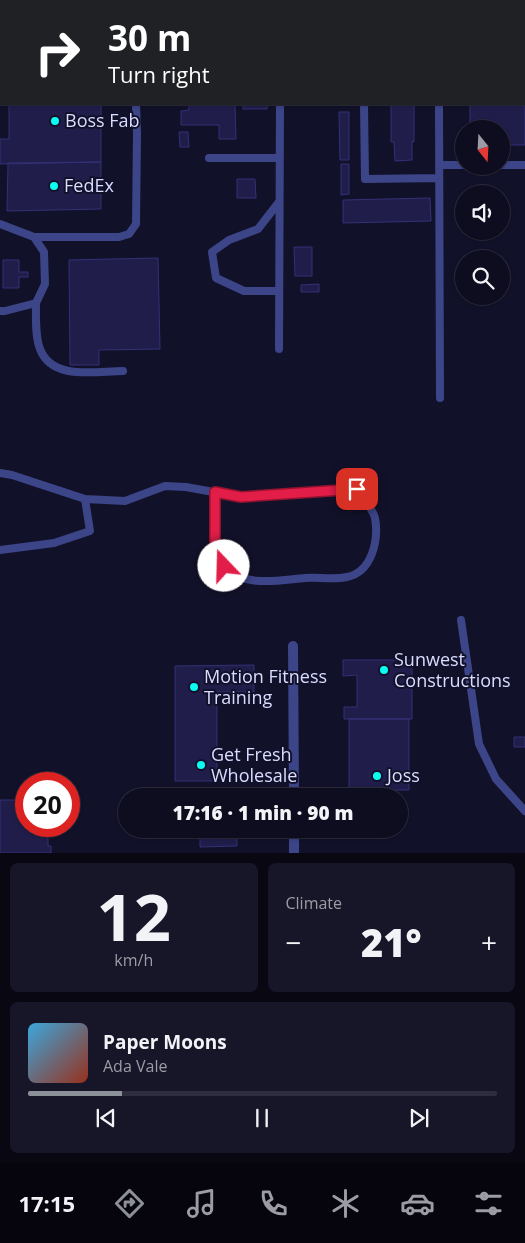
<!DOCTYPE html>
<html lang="en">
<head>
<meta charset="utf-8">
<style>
	:root { --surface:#0e0d20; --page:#171629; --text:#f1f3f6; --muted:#9b9ca5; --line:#2e2d3e; --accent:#8c9099 }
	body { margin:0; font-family:"Open Sans",sans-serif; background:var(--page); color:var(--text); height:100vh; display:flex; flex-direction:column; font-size:19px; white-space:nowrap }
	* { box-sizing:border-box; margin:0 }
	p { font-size:16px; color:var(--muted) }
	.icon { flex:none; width:28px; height:28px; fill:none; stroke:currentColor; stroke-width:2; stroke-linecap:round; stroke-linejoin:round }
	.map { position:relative; height:853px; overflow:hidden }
	.panel { display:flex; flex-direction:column; gap:10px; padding:10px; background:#080712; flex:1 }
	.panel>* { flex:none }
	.guide { position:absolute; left:0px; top:0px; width:525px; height:105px; box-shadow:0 1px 4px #0004,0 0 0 1px var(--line); background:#202124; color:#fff; overflow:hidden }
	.needle { width:32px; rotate:162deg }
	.buttons { position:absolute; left:455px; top:120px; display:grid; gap:10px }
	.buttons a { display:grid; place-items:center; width:55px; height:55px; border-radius:50%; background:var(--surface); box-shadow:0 1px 4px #0004,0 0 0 1px var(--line); font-size:25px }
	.speed { position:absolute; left:15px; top:772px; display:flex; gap:10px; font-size:25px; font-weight:700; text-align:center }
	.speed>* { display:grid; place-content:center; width:65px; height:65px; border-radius:50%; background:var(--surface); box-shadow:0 1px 4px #0004,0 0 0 1px var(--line); line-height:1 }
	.speed .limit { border:8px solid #d22; background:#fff; color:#111 }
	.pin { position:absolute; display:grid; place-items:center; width:42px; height:42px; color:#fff; margin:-21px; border-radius:10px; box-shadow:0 2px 8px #0006 }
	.me { position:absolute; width:55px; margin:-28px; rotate:339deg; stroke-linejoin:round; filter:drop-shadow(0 0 4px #0008) }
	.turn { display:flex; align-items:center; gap:18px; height:105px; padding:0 25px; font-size:22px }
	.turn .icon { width:65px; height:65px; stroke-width:2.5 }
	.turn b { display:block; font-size:35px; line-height:42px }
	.big { font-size:38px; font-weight:800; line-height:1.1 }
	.panel .widget { flex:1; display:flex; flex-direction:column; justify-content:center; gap:8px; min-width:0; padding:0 18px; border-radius:8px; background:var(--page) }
	.panel .dial { align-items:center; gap:0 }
	.dial b { font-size:65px; line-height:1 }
	.song { display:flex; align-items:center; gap:15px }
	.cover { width:60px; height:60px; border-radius:8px; background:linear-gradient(135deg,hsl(200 70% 55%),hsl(10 70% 35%)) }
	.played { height:5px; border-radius:2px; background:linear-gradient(90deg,var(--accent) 20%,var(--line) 20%) }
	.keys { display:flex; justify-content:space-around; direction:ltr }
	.heat { display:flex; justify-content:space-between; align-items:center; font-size:28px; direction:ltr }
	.panel .tiles { flex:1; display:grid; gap:10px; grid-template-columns:1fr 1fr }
	.widget:last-child { grid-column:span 2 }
	.trip { position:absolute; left:118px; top:788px; width:290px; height:50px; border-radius:25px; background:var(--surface); box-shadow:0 1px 4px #0004,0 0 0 1px var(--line); font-weight:800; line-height:50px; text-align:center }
	.tab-bar { display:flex; height:80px; justify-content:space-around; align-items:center; background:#06050d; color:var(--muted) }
	.tab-bar .icon { width:35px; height:35px }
	.tab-bar .active { color:var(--accent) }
	.tab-bar b { font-size:22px; color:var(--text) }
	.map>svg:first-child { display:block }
	.building { fill:#201d4b; stroke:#343077 }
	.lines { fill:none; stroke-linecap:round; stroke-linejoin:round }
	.service { stroke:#3d4589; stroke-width:8 }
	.minor { stroke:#3d4589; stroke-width:10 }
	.route-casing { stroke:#92132f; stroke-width:12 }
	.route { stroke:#e11d48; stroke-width:9 }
	.poi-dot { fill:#0afcf2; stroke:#12112a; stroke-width:2 }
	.labels { text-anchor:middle; stroke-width:4; stroke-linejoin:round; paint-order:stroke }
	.poi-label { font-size:18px; fill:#dbdcff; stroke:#12112a; text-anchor:start }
</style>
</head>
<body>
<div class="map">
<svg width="525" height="853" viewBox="0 0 525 853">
	<rect width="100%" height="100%" fill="#12112a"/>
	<path class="building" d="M524,78H525V145H501V129H470V104H524Z
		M9,104H101V162L0,164V139H9Z
		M189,104H235L236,139H219V125H181V111L189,110Z
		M243,104H267V109H243Z
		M391,104H414V142L412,141V160L395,161L394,142H391Z
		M339,112H349V160H340Z
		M179,132H188L189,147H180Z
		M101,162V209L7,211L8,163Z
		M341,164H349V194L341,195Z
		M237,179H255L256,198H237Z
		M430,198L431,221L343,223V200Z
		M294,247H312V276H295Z
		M158,258L160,349L99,350V365H70L69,260Z
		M3,260H19V272H28V277H19V288H3Z
		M319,284V292H301V285Z
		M343,660H412V719H344V707H357V675L343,676Z
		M254,665V692H217V781H175V666Z
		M349,719H409V790H349Z
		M514,737H525V747H514Z
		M200,791H237V796H200Z
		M0,800H26V826H48V846H51V853H0Z
		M200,829H237V846L200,847Z"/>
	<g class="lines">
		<path class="service" d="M55,0V1
			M439,0V1
			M251,1V0
			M524,53H525
			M0,71L1,70
			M364,104L365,179L439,178
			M439,104L440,398
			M209,158H279
			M439,165H464
			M501,165H525
			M0,224L34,237L44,252L45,284L36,303L5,311H0
			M34,237H119L129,234L136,224L137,133L136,104
			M279,291H244L216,278L212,252L229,240L258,229L279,202
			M36,303C36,318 35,336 40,349C52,381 96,371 123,371
			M279,349L280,104
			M0,473L12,475L85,499L125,501L165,486L186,487L241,497L357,489C362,497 373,509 375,518C379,540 372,572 347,577C334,580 319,577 305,578C280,580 244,588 225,567C212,552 215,512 215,492
			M0,550L54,543L90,531L85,499
			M461,620L479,744L496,779L525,811"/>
		<path class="minor" d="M293,646L294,796
			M294,829V853"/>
	</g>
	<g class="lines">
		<defs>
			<path id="route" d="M224,566L215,542V492L241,497L357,489"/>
		</defs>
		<use href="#route" class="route-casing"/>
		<use href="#route" class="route"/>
	</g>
	<g class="poi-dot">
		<circle cx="55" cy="121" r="5"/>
		<circle cx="54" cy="186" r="5"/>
		<circle cx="384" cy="670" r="5"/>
		<circle cx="194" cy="687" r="5"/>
		<circle cx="201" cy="765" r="5"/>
		<circle cx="377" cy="776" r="5"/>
	</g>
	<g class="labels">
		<g class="poi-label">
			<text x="65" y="127">Boss Fab</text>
			<text x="64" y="192">FedEx</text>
			<text x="394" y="666">Sunwest<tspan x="394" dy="21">Constructions</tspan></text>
			<text x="204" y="683">Motion Fitness<tspan x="204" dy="21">Training</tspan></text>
			<text x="211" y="761">Get Fresh<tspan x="211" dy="21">Wholesale</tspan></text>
			<text x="387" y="782">Joss</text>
		</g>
	</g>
</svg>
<div class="buttons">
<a><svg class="needle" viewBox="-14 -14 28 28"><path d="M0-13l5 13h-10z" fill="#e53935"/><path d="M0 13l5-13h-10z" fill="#9b9ca5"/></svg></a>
<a><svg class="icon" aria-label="sound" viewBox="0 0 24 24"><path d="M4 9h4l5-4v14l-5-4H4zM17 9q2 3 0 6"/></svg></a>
<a><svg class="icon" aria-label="search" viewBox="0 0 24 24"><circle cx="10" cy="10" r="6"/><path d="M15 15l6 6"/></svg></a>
</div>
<div class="speed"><div class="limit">20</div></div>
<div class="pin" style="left:357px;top:489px;background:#d93025"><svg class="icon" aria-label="arrive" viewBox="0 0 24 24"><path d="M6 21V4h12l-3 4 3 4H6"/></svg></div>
<svg class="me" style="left:224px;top:566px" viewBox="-20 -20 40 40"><circle r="19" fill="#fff"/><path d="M0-13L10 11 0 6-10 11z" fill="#e11d48"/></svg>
<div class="trip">17:16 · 1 min · 90 m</div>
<div class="guide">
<div class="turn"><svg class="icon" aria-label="right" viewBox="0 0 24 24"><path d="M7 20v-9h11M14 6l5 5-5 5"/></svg><div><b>30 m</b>Turn right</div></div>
</div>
</div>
<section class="panel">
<div class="tiles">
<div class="widget dial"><b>12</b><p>km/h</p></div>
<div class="widget"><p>Climate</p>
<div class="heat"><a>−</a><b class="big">21°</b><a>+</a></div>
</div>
<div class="widget">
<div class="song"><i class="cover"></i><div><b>Paper Moons</b><p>Ada Vale</p></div></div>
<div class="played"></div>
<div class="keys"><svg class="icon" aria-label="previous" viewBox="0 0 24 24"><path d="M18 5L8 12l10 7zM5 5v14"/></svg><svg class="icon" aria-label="pause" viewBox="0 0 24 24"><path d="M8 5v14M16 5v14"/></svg><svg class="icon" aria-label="next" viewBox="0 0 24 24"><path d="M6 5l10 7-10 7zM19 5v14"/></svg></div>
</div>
</div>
</section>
<nav class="tab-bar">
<b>17:15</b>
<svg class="icon active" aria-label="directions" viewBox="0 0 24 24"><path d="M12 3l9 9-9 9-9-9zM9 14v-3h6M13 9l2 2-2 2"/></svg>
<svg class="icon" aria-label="music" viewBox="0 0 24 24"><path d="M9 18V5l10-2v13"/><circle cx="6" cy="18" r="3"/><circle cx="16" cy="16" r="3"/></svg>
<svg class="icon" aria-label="phone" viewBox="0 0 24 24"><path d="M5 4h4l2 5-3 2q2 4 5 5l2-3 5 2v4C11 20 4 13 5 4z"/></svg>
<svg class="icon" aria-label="climate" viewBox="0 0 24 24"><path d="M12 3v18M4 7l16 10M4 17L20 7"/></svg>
<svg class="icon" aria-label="car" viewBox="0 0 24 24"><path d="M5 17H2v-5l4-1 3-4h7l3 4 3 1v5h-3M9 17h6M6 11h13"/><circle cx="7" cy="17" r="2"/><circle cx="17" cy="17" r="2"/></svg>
<svg class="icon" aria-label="filters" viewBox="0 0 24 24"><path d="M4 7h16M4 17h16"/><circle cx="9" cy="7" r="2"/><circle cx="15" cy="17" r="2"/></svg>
</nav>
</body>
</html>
